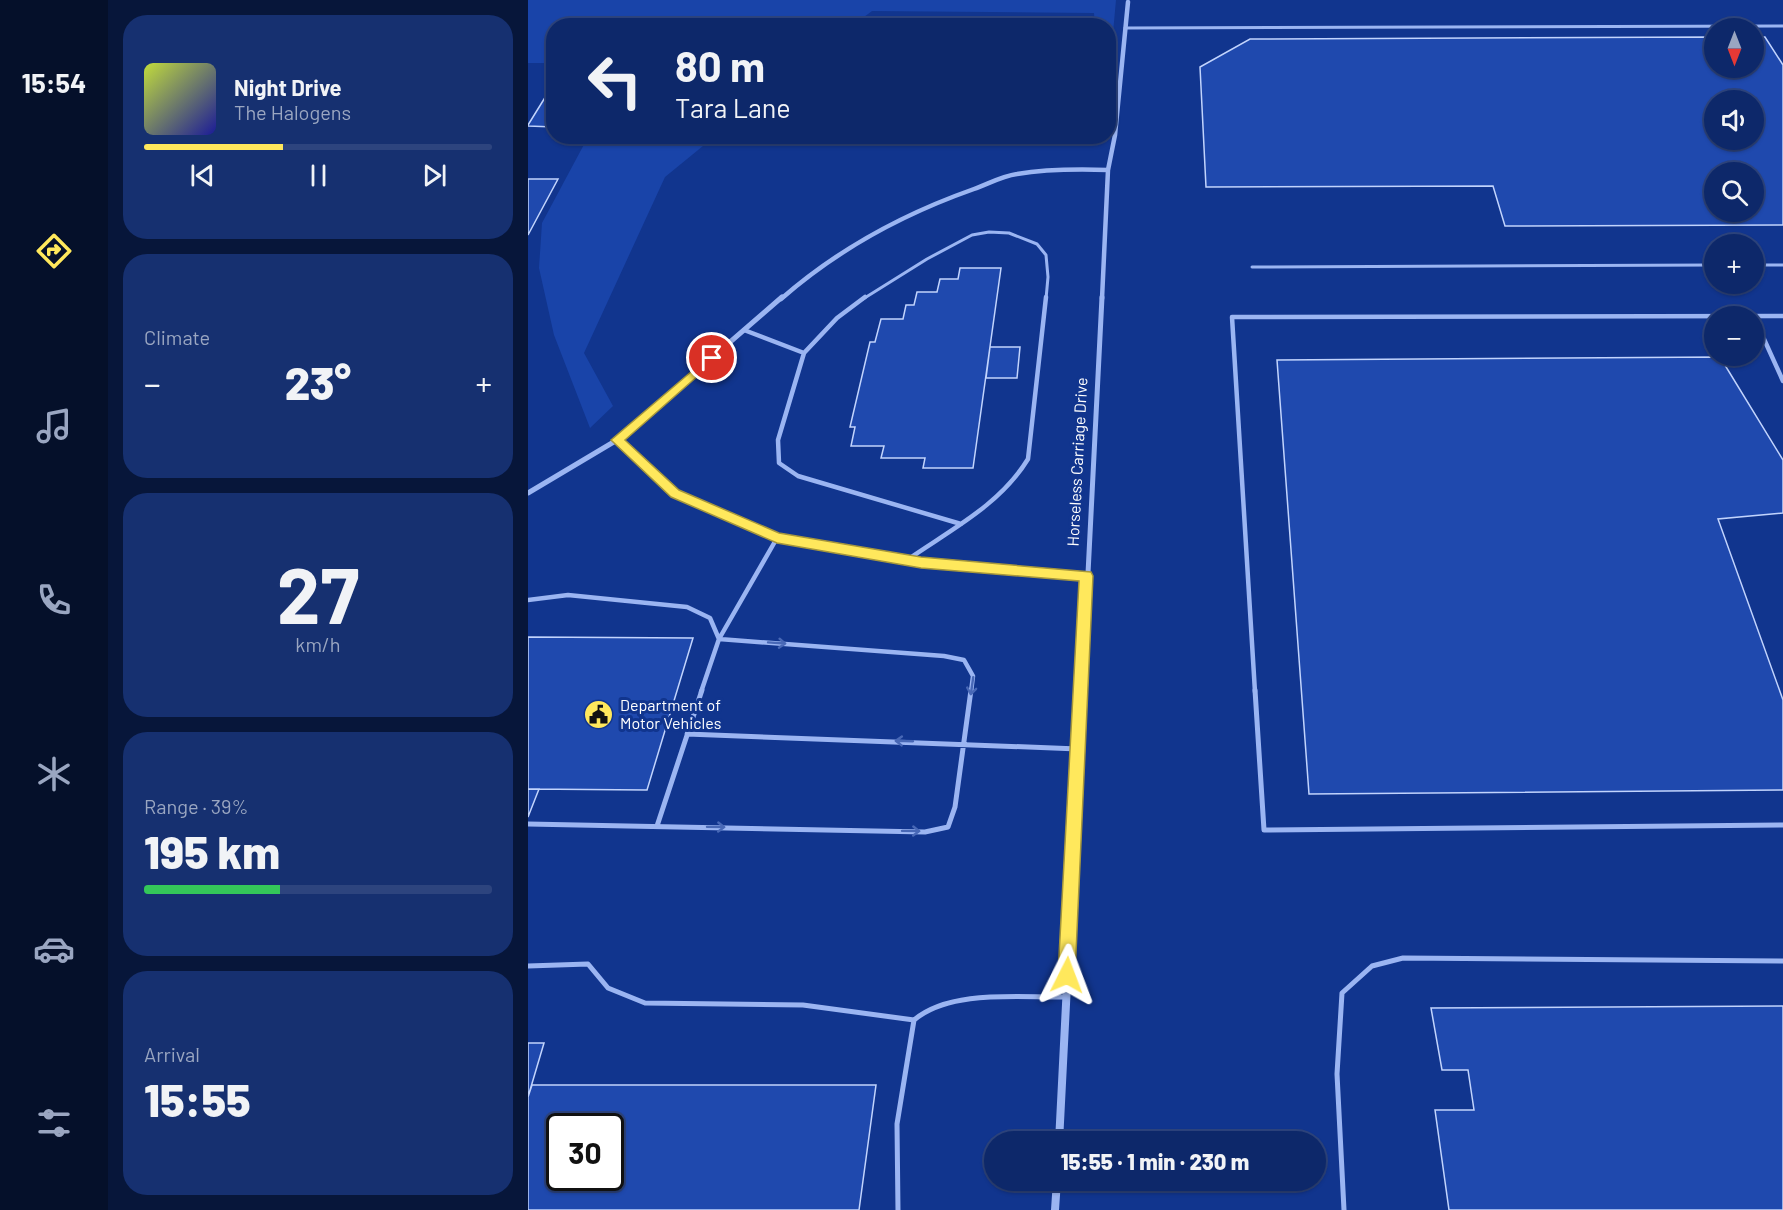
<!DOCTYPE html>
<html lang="en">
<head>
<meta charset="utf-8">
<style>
	:root { --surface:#0d286a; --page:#163070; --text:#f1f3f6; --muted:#9aa6c1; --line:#2d447e; --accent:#ffe85c }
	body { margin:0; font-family:Barlow,sans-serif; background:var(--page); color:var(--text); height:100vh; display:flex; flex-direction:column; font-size:22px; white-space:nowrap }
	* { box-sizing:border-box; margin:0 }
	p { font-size:20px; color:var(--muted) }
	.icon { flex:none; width:33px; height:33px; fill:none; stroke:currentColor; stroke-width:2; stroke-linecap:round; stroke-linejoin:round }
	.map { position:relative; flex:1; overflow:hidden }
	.side { display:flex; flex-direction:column; gap:15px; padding:15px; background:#07163a; width:420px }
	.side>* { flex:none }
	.top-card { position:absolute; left:18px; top:18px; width:570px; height:126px; border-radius:24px; box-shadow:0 2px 4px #0004,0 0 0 2px var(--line); background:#0d286a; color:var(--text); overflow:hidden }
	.needle { width:39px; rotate:180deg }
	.controls { position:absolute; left:1176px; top:18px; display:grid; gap:12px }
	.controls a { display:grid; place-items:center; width:60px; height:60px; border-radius:50%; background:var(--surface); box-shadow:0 2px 4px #0004,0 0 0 2px var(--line); font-size:30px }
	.speed { position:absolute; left:18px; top:1113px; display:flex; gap:12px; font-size:30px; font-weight:700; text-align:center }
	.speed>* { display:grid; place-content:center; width:78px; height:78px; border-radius:50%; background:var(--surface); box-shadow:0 2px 4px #0004,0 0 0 2px var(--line); line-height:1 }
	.speed .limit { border:3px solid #111; border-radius:9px; background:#fff; color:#111 }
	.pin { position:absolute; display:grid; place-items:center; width:51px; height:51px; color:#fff; margin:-26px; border:3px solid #fff; border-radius:50%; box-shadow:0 2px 6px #0007 }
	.me { position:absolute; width:66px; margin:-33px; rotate:3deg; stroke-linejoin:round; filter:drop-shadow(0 0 4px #0008) }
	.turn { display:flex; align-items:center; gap:21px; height:126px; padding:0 30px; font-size:27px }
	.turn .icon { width:78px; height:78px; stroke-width:2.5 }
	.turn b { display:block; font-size:42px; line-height:51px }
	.big { font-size:45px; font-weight:800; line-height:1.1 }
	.side .tile { flex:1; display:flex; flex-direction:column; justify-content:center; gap:9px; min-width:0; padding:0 21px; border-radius:24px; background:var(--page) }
	.side .dial { align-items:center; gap:0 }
	.dial b { font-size:78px; line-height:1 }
	.song { display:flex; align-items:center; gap:18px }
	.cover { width:72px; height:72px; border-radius:9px; background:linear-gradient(135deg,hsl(70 70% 55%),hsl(240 70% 35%)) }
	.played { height:6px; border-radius:3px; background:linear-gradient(90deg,var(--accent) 40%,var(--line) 40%) }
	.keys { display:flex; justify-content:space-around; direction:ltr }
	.heat { display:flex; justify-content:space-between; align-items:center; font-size:33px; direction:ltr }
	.charge { height:9px; border-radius:4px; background:linear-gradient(90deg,#34c759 39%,var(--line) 0) }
	.trip { position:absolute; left:456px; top:1131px; width:342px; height:60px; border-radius:30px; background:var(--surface); box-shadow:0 2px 4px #0004,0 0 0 2px var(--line); font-weight:800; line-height:60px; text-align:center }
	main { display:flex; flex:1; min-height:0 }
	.menu { display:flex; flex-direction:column; width:108px; justify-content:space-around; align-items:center; background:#05102a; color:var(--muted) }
	.menu .icon { width:42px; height:42px }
	.menu .on { color:var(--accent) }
	.menu b { font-size:27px; color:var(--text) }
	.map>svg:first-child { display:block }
	.green { fill:#1944a9 }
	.building { fill:#1f49ae; stroke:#c2d4fd; stroke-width:1.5; fill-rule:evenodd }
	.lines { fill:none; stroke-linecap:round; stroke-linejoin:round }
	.service-far2 { stroke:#9bb5f2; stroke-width:3 }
	.service-far1 { stroke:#9bb5f2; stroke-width:4.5 }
	.service { stroke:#9bb5f2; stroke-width:5 }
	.minor-far2 { stroke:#9bb5f2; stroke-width:4.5 }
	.minor-far1 { stroke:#9bb5f2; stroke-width:5 }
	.minor { stroke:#9bb5f2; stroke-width:8 }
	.oneway { stroke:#4868b6 }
	.route { fill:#ffe85c; stroke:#a6973c; stroke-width:1.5 }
	.labels { text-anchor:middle; stroke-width:6; stroke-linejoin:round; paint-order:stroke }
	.street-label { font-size:16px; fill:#fff; stroke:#11358e }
	.poi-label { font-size:16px; fill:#fff; stroke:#11358e; text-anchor:start }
</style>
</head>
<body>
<main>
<nav class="menu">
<b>15:54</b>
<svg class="icon on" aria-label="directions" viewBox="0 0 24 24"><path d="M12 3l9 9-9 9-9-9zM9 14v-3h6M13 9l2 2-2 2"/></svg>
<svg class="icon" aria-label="music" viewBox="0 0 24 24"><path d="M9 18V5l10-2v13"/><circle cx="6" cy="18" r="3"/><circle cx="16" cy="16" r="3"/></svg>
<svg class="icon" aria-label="phone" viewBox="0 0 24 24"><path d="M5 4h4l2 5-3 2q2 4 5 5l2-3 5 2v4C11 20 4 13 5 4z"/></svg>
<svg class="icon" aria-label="climate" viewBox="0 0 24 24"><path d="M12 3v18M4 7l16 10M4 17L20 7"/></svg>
<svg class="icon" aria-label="car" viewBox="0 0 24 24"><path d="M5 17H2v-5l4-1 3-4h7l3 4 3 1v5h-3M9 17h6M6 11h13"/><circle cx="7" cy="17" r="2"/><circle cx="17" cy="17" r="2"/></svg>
<svg class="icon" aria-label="filters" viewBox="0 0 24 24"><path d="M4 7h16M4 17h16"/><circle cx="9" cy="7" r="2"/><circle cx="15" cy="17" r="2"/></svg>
</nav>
<section class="side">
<div class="tile">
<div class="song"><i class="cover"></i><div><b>Night Drive</b><p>The Halogens</p></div></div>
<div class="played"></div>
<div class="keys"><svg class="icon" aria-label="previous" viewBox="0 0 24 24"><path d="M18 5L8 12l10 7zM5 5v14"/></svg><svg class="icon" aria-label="pause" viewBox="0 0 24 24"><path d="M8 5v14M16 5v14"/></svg><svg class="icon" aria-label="next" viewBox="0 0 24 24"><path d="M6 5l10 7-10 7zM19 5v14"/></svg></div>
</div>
<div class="tile"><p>Climate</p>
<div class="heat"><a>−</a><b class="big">23°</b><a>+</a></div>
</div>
<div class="tile dial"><b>27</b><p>km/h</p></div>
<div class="tile"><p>Range · 39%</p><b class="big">195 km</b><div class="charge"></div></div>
<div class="tile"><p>Arrival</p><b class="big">15:55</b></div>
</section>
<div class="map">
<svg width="1255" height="1210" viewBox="0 0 1255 1210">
	<rect width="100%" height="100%" fill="#11358e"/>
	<path class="green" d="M0,0H588L581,76L580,26L567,25L566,13L344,11L324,26H26L25,63H0Z
		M60,137H186L137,177L56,353L85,406L62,428L26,335L11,268L14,223Z"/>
	<path class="building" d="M1186,37V68H1226V37H1237L1255,65V225L977,226L965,186L678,187L672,67L722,39ZM1186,100H1226V140H1186ZM1186,172H1226V212H1186Z
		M26,83V127L0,126V125Z
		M0,179H30L0,235Z
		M432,268H473L445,468H395L397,458H353L356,446H323L327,427H322L342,342H347L353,319H375L378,305H386L389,292H409L412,279H430Z
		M462,347H492L489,378H458Z
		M1192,357L1255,460V513L1190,519L1255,700V790L781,794L749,360Z
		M0,637L165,638L119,790L0,789Z
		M0,789H11L0,817Z
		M1255,1006V1210H921L907,1110H946L940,1070H914L903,1008Z
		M0,1043H16L0,1097Z
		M4,1085H348L331,1210H0V1097ZM32,1126H82V1178H32Z"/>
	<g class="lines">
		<path class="service-far2" d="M597,28L1255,26
			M1226,265H1255
			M724,267L1186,265
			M335,299L399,259L444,235L461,232L481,233L509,244L518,255L520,277L518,299"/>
		<path class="service-far1" d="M1226,317L1255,381
			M216,330L276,353L309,318L337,297
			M276,353L250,440L251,463L270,476L433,524
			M379,560C422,530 472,505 500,459L518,297
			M0,600L40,595L159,607L182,618L191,639
			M191,639L416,656L436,660L445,676L443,692
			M173,692L191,639L249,538
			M727,692L704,317L1255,316"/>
		<path class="service" d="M727,690L736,830L1255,825
			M159,734L550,749
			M0,824L397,832L420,827L427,807L443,690
			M129,826L174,690
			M0,966L60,964L80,988L117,1003L275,1005L386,1020
			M370,1210L369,1124L386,1020C423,989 491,998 538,997
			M816,1210L809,1074L814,993L844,966L875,958L1255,961"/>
		<path class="minor-far2" d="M253,299C310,249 375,214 446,189C460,184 474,176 489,174C519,169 550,169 580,170
			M574,299L580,170L587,135L600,2"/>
		<path class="minor-far1" d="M89,440L147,493L249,538L393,562L558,576
			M0,493L89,440L254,297
			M554,692L574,297"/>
		<path class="minor" d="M531,1142L554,690
			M527,1210L529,1180"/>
	</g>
	<defs><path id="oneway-shaft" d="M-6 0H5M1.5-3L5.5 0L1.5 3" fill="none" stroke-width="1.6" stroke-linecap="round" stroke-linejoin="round" transform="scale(1.5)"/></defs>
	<g class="oneway">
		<use href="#oneway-shaft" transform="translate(249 643) rotate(4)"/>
		<use href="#oneway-shaft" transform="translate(444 686) rotate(98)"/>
		<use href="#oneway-shaft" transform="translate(376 741) rotate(-178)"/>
		<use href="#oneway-shaft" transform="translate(188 827) rotate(1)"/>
		<use href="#oneway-shaft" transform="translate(383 831) rotate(1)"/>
	</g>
	<path class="route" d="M184,354L188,355V360L97,440L151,490L251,533L393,557L563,572L565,576L547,975L545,981L539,983L533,981L530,975L551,581L393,568L249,543L143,497L83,440Z"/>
	<defs>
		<symbol id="civic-disc" viewBox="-11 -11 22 22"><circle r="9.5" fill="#ffe85c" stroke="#11358e"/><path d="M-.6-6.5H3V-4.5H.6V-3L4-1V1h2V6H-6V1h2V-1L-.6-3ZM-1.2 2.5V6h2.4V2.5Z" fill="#111"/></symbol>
	</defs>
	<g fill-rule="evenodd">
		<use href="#civic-disc" x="54" y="698" width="33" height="33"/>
	</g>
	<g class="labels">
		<g class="street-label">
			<text transform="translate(549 462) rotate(-87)" y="6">Horseless Carriage Drive</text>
		</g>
		<g class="poi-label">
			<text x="92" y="711">Department of<tspan x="92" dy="18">Motor Vehicles</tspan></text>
		</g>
	</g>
</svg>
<div class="controls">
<a><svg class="needle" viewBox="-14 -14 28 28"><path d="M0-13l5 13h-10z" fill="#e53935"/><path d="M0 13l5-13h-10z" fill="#9aa6c1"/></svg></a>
<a><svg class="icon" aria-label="sound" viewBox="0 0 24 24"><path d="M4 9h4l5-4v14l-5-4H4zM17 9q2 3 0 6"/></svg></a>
<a><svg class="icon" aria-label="search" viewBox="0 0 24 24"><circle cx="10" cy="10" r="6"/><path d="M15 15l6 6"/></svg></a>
<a>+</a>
<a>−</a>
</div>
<div class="speed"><div class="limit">30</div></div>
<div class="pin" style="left:184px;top:358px;background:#d93025"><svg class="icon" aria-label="arrive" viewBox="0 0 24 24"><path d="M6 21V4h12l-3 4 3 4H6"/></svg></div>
<svg class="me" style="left:539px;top:975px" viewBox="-20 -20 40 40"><path d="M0-17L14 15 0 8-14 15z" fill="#ffe85c" stroke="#fff" stroke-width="4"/></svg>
<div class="trip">15:55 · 1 min · 230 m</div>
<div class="top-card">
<div class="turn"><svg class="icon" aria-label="left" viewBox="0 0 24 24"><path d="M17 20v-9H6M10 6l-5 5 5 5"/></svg><div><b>80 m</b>Tara Lane</div></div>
</div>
</div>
</main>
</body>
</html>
